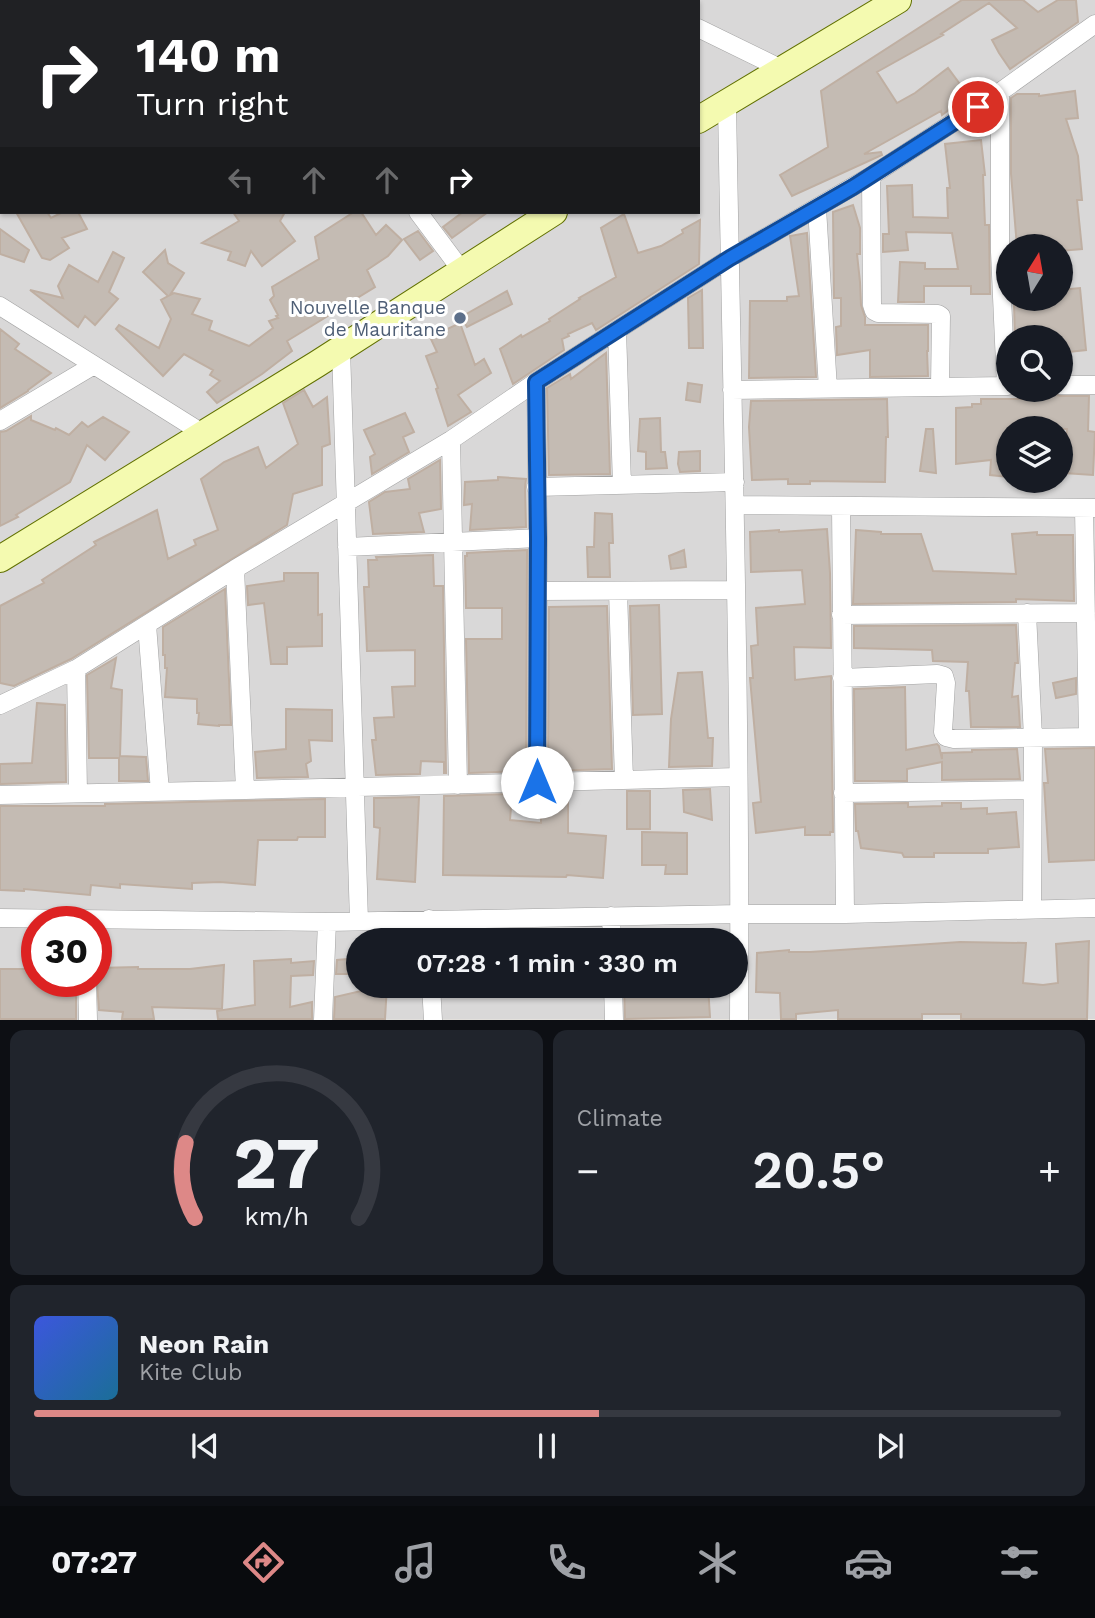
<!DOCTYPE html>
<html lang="en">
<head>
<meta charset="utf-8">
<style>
	:root { --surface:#171b24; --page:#20242c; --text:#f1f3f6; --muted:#9ea1a6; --line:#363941; --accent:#dd8887 }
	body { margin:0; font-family:"Work Sans",sans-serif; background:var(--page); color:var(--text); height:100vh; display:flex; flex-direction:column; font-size:26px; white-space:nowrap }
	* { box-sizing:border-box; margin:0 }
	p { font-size:23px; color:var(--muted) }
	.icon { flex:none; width:38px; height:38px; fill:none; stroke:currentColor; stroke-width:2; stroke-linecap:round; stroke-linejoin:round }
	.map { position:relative; height:1020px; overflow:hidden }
	.details { display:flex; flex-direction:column; gap:10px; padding:10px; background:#0d0f14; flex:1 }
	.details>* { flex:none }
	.banner { position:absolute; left:0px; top:0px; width:700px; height:214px; box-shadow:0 2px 5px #0004; background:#202124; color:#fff; overflow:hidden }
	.needle { width:46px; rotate:11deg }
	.controls { position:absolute; left:996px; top:234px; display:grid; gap:14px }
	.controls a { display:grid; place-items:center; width:77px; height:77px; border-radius:50%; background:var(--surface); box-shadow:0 2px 5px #0004; font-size:35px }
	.speed { position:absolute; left:21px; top:906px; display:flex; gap:14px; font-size:35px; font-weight:700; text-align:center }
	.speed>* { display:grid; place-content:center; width:91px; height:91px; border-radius:50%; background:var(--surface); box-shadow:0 2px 5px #0004; line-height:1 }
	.speed .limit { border:10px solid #d22; background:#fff; color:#111 }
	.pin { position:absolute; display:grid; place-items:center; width:60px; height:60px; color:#fff; margin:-30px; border:4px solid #fff; border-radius:50%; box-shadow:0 2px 7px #0007 }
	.me { position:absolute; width:77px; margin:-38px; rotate:0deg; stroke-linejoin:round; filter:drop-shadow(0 0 5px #0008) }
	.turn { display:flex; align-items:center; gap:24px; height:147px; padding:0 21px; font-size:32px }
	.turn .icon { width:91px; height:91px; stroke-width:2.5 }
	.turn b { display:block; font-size:49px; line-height:60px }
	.lanes { display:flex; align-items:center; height:66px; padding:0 21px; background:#0003; justify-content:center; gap:35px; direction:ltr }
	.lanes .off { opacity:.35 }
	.big { font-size:52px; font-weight:600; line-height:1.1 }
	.details .tile { flex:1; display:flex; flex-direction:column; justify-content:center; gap:10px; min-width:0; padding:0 24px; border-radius:14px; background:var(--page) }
	.details .dial { align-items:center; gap:0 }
	.dial svg { height:182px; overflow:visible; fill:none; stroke:var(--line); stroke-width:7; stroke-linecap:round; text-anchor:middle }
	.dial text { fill:var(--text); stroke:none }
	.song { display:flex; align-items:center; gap:21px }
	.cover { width:84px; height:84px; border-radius:10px; background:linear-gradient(135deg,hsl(230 70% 55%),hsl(200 70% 35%)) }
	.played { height:7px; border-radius:4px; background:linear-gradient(90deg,var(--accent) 55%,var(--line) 55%) }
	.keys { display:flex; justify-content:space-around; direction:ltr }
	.heat { display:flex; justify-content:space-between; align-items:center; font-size:38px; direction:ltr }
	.details .tiles { flex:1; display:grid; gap:10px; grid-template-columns:1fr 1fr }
	.tile:last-child { grid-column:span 2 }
	.trip { position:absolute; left:346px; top:928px; width:402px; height:70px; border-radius:35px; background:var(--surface); box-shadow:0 2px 5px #0004; font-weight:600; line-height:70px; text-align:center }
	.tab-bar { display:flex; height:112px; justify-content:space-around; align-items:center; background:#090b0e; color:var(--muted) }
	.tab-bar .icon { width:49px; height:49px }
	.tab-bar .current { color:var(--accent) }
	.tab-bar b { font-size:32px; color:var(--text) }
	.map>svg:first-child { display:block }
	.residential { fill:#d9d8d8; fill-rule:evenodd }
	.building { fill:#c4bbb3; stroke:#bfafa2; stroke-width:2 }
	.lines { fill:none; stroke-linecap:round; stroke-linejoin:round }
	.street-casing { stroke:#a2a2a2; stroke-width:19 }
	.secondary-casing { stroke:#627102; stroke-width:28 }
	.street { stroke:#fff; stroke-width:18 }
	.secondary { stroke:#f4fab0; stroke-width:26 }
	.route-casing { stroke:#114b97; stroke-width:18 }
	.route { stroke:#1a73e8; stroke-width:12 }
	.service-dot { fill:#5c6f8a; stroke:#fff; stroke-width:2.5 }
	.labels { text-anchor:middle; stroke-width:6; stroke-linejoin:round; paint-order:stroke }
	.service-label { font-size:19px; fill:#4e5e75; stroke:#fff; text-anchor:end }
</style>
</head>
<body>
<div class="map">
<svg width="1095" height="1020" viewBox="0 0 1095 1020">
	<rect width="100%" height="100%" fill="#ede9e0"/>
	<path class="residential" d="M0,0H1095V1019L0,1020ZM2,2H698V212H2ZM1008,247H1060V299H1008ZM1008,338H1060V390H1008ZM1008,429H1060V481H1008ZM37,922H96V982H37ZM359,940H737V985H359Z"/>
	<path class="building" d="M962,0H1023L1038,12L1058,0H1076L1078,22L1010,69L999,53L992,40L1017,28L989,3L941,34L943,35L877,72L897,103L915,93L948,68L968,95L942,115L941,111L864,154L881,152L882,155L792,196L780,175L828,147L821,91Z
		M1075,91L1078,118L1066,119L1078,156L1082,200H1077L1082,249L1060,251V247H1017L1011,174V98L1017,94H1039V96Z
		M981,140L985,175H983L985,225H989L990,294H971V286H924V302H898L900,262L925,263V269H958L952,233L906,232L908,250L883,252V234H889L887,186L912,185L913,217L948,218L947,188H950L945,144Z
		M853,205L860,228V254H857L860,282L861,305L865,317V325H928V351H927L928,376L870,377V350L837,355L836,327L841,326V298H834L833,212Z
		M16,212H47L51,218L63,212H78L87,229L62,238L69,248L50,260L42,258Z
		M233,212H285L280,221L295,241L262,266L251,251L245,266L228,260L231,252L202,243L239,221Z
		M354,212H361L376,235L386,225L402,240L388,256L367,270L375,287L287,341L292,351L262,374L217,403L207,392L220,381L210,375L213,370L184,354L163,376L116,329L119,325L159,348L171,319L161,300L168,296L143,272L165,250L168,263L184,273L170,295L174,293L200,299L192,314L212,321L209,330L249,346L273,328L269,321L278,318L276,316L278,315L270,300L274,296L272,287L319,259L315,237Z
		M463,212H488L452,238L443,227Z
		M624,214L638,253L661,246L683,233L682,230L700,220L699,264L596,330L592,323L568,334L569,336L562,339L564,350L513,384L500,349L521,335L522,337L550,321L549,319L580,299L579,298L616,277L601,228Z
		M0,229L29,250L24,262L0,254Z
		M418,231L433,251L420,260L404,239Z
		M807,233L816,377L749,378L750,301H787V297L799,296L790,236Z
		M113,252L124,258L109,292L118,299L95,325L85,316L78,327L30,290L63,298L58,286L69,265L98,282Z
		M1080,288L1086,350L1060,353V338H1015L1014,303L1042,299H1060V290Z
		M702,290L703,348H689L688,298Z
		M507,291L512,304L467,327L461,317Z
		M460,323L475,365L484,359L491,373L458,395L471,412L448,426L436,389L438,388L426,356L437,352L430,337Z
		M0,329L19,344L15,349L51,373L28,390V391L0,408Z
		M606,353L610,474L549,475L547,388L570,374L571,379Z
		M688,383L702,385L700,402L686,400Z
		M304,390L313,407L327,397L330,444L322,447V485L293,494L287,525L71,659L14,686L0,683V606L44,583L42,580L96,545L94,542L157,510L168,559L196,545L194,540L218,530L201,479L224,462L258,447L266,468L298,444L283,403Z
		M1039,391L1051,392L1060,396H1089L1088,431L1095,432L1093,475L1064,473L1067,429H1008V477L990,475L991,460L956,464V408L972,407V404H981V399H1039Z
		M887,399L888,437H886L885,482L810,481V484H788V479L752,480L749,427L751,401Z
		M405,413L414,432L403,437L409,452L372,474L370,457L375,454L364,430Z
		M31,416V420L55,430L56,428L69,435L82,422L88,427L103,417L129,432L105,460L87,445L70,482L16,515L18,517L0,526V432L6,431Z
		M660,418L661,452H665L667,468L646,469V452L638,451L640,419Z
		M926,429H933L936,473L920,471Z
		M700,451V471L680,472L678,464L679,452Z
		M440,460L441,509L419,513L424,532L373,534L369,502L385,492L410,489L408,479Z
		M498,477L526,479L525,487L526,527L470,530L472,504L464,505L465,482L498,480Z
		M595,513L612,514L613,543H609L610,577H588L587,547H594Z
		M827,529L830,573L831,648L794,647L795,680L831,676L833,832H830V835H805V827L756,833L753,803L761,802L750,678H753L751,646L758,645L756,608L805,604L802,570L751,572L750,532L779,530V532Z
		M856,530L881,532V534H921L933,571L1016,574L1012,534L1037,532V535H1073L1074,601L1016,599V602L853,604Z
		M527,550L526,771L469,773L466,639H502V608H466L465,556H467V553Z
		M684,550L686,567L671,569L669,556Z
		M433,555L434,586H443L446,773H444V762L421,761L420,774L376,775L372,740H376L374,718L394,717L392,687L415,686V650L367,651L364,587H369L368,560H377L376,557Z
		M284,573H318V615L322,614V646L287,647V664H271L264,603L248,605L247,586L284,581Z
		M225,589L231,725H219V726L198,724L199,713H197V699L165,697L167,668H165V655H163V627Z
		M659,605L662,714L633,715L630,606Z
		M607,606L612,769L548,771L549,607Z
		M1016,625L1018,663H1015L1012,697L1018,696L1020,727H971L969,691H966L968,662L933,661L932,650L854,648V626Z
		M116,658L111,688L122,690L120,756L146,757L148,781H119V758H89L87,675Z
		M702,672L708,738H713L712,766L669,767L671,719L678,673Z
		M1076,678V694L1056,698L1053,683Z
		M905,687L906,750L937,744L939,746L942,759V753L972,752V750L1017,749L1020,779L942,780V762L907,769V781H855L854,689Z
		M37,703L65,705L66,782L0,784V764L32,763Z
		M286,709L332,710V741L309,740L311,761L306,764L308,777L257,778L255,752L286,749Z
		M1095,748V860L1049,862L1044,783H1048L1045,749Z
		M710,789L712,820L684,812L683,790Z
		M627,791H650V829H627Z
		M568,793V833L606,836L603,878L567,875L566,877L443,875L444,796L512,794L510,820L541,823V794Z
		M419,797L415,882L377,879L380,828L374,827V798Z
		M325,799V837H298L297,840H258L255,885L220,882L192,883V889L120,884V888L91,885L90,895L24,889V891L0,890V806H105V804Z
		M908,803V807L942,806V803H961V809L987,808V814L1016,812L1019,847L988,849V853H934V857H904L902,853L861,848L858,831H856L855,804Z
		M642,832L687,833V874H665L666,865H642Z
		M1089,941L1087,1019H961V1014H922V1019H838V1010L796,1014V1019H781L780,993L756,992L757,953L789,950V952H810L960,942L1026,943L1023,983L1043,985L1058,983L1056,944Z
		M359,958V974H336L337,960Z
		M291,959V963L314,961L313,975L291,976L290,1007L312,1002V1019H218L217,1011L255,1005L254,961Z
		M224,965L222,1009L152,1007L154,1019H122L123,1012L99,1010L96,968L138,967V969H190Z
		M0,969H37V982H76V1019H0Z
		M387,985L385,1019H334L335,997Z
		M624,985H662L663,988L708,986L710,1017L625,1019Z"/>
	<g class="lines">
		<defs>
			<path id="street" d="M367,0L369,2
				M506,0L508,2
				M642,0L645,2
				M124,2L127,0
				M312,2L314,0
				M0,4L2,7
				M698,28L784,70
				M0,83L2,82
				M1000,92V252L1006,386
				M727,102C732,408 741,714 739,1020
				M871,176L872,305L874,311L878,313L938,314L941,316L940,387
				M817,208L828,389
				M418,212L462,271
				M0,306L204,434
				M617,330L622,485
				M341,349L359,921
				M536,382L538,538L537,782
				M1060,385H1095
				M732,390L1008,386
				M0,421L94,365
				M451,440L458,785
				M536,487L735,482
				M735,505L1095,508
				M841,506L845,914
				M1084,508L1088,737
				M347,547L538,538
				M235,569L245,790
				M538,591L736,590
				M618,591L624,780
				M1027,613L1033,738L1032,909
				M841,615L1086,613
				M147,625L160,792
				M76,669L78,793
				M842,678L937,674L944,676L946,683L943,732L946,737L954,739L1095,737
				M0,705L76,669L235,569L451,440L536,382L730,258L871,176L1000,92L1095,24
				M843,793L1032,790
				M0,795L245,790L738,777
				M611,916L612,940
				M0,918L327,922L740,914H845L1095,908
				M429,919L430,940
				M87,982L88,1020
				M431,985L433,1020
				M613,985L614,1020
				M323,1020L327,922"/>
			<path id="secondary" d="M698,120L898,0
				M0,559L317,364L554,212"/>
		</defs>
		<use href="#street" class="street-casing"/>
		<use href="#secondary" class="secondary-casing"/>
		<use href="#street" class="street"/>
		<use href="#secondary" class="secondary"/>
	</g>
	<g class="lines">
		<defs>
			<path id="route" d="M537,782L538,538L536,382L730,258L853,187L978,107"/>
		</defs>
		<use href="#route" class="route-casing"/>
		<use href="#route" class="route"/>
	</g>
	<circle class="service-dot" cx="460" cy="318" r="7"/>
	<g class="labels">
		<g class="service-label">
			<text x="446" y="314">Nouvelle Banque<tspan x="446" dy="22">de Mauritane</tspan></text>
		</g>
	</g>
</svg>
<div class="controls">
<a><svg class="needle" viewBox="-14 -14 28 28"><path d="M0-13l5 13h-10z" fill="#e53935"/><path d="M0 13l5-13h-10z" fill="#9ea1a6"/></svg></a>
<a><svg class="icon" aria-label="search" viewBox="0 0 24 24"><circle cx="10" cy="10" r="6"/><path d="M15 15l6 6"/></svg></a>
<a><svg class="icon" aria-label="layers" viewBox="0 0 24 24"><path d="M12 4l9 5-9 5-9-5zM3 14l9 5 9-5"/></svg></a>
</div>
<div class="speed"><div class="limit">30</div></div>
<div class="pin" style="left:978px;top:107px;background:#d93025"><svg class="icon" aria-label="arrive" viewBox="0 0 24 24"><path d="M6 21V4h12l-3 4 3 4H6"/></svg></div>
<svg class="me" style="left:537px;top:782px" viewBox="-20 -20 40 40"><circle r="19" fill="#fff"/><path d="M0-13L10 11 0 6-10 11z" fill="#1a73e8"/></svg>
<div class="trip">07:28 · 1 min · 330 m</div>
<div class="banner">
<div class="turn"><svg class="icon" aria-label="right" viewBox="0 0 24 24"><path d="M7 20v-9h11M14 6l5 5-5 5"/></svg><div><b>140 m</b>Turn right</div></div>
<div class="lanes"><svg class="icon off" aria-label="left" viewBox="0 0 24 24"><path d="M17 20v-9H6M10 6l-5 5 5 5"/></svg><svg class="icon off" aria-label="ahead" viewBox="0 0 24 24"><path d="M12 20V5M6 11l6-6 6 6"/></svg><svg class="icon off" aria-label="ahead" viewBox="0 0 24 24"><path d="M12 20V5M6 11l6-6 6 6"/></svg><svg class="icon" aria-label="right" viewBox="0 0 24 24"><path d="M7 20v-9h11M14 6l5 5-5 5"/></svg></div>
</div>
</div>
<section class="details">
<div class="tiles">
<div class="tile dial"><svg viewBox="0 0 100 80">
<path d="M14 69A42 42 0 1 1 86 69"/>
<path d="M14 69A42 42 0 0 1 10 36" stroke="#dd8887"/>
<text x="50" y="56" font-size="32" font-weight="700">27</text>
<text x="50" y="72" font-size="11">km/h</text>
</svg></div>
<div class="tile"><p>Climate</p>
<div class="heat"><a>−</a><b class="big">20.5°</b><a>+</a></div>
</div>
<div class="tile">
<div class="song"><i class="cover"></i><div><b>Neon Rain</b><p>Kite Club</p></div></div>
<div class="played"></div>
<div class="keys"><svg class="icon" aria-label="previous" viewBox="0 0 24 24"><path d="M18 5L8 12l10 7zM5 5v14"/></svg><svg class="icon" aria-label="pause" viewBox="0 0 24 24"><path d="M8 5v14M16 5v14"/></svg><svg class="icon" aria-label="next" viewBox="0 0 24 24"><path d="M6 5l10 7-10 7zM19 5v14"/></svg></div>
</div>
</div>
</section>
<nav class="tab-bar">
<b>07:27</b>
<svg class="icon current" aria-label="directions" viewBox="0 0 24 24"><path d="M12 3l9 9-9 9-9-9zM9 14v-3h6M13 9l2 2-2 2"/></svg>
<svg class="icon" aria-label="music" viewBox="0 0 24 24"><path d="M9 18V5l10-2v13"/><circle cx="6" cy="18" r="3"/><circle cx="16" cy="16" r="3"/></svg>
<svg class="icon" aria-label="phone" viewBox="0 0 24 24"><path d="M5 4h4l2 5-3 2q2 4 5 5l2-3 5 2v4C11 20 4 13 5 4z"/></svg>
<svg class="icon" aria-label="climate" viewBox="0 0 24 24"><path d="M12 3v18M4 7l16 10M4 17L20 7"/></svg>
<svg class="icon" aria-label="car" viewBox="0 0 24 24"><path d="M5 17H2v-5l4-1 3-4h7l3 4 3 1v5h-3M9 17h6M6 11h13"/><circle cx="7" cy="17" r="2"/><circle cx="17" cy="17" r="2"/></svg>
<svg class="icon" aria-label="filters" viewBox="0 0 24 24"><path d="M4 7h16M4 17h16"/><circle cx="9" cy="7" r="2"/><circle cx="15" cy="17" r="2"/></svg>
</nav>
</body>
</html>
